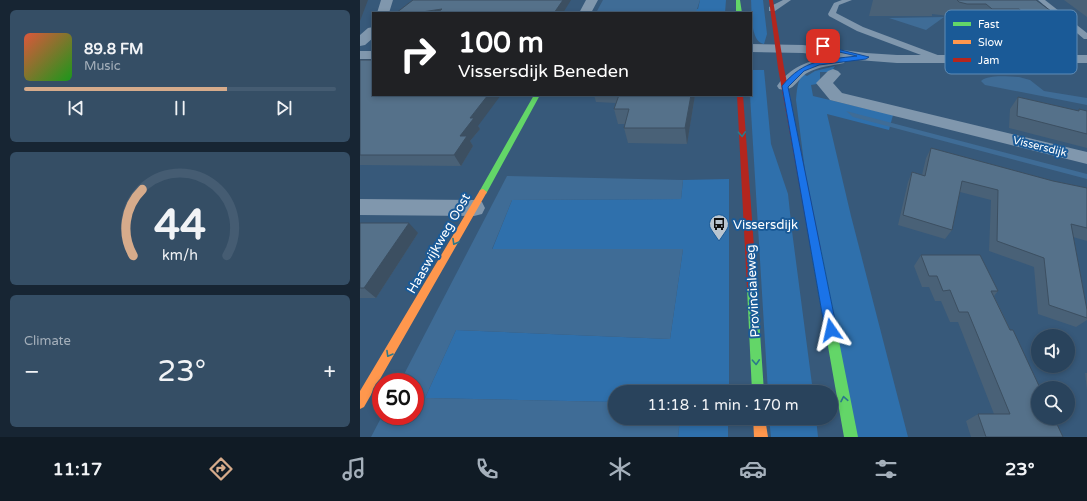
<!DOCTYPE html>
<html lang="en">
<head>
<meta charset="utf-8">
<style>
	:root { --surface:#29435c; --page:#354e65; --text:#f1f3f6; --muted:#a5b0bb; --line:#455c72; --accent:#d6ab8b }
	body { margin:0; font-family:"Varela Round",sans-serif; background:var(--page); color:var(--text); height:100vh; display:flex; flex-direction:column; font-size:15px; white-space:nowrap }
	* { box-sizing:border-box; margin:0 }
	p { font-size:13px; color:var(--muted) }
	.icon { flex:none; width:22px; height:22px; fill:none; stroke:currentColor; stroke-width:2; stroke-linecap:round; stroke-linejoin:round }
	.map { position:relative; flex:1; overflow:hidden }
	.details { display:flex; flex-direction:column; gap:10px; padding:10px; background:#172533; width:360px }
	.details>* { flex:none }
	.guide { position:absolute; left:12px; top:12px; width:380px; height:84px; border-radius:0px; box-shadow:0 2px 6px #0003,0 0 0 1px var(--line); background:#202124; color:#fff; overflow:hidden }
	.tools { position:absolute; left:671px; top:329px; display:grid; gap:8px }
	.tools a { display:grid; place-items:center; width:44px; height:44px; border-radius:50%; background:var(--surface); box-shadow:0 2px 6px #0003,0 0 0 1px var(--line); font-size:20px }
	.speed { position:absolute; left:12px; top:373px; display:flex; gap:8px; font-size:20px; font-weight:700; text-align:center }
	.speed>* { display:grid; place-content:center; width:52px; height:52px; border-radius:50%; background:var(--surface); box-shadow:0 2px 6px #0003,0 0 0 1px var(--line); line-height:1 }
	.speed .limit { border:6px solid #d22; background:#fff; color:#111 }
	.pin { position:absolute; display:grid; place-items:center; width:34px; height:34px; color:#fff; margin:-17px; border-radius:8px; box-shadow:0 2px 6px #0006 }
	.me { position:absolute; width:44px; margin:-22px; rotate:349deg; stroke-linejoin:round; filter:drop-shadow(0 0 3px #0008) }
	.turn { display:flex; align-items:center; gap:14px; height:84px; padding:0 20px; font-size:18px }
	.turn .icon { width:52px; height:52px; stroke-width:2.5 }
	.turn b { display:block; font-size:28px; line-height:34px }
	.big { font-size:30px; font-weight:600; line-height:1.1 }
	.details .tile { flex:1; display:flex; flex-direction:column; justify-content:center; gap:6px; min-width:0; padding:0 14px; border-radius:6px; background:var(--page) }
	.details .dial { align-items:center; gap:0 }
	.dial svg { height:104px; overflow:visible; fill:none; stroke:var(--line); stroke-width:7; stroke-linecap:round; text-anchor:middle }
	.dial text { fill:var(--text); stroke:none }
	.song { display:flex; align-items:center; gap:12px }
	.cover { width:48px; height:48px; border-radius:6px; background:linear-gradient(135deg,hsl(10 70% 55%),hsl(120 70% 35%)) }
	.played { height:4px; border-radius:2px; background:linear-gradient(90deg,var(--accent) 65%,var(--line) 65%) }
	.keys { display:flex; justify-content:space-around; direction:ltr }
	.heat { display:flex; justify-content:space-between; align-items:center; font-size:22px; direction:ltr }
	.trip { position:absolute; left:248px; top:385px; width:230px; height:40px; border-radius:20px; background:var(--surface); box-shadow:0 2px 6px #0003,0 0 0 1px var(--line); font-weight:600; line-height:40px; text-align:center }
	.dock { display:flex; height:64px; justify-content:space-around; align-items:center; background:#101b25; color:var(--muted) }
	.dock .icon { width:28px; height:28px }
	.dock .active { color:var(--accent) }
	.dock b { font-size:18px; color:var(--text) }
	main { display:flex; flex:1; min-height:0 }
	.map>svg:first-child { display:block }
	.green { fill:#2f70ac }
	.water { fill:#3f6c96 }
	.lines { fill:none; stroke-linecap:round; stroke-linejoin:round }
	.lane { fill:#8097ad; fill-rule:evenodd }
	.street { fill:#8097ad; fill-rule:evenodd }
	.fast { fill:#63d668; fill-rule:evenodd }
	.slow { fill:#ff974d; fill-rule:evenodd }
	.jam { fill:#b3261e; fill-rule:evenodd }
	.wall { fill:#496177 }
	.shaded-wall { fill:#3c4f61 }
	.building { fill:#55718a; stroke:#3c4f61 }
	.oneway { stroke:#2c798b }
	.route { fill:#1a73e8; stroke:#114b97 }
	.labels { text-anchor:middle; stroke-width:4; stroke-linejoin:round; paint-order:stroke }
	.far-street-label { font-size:11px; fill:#fff; stroke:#1a5a97 }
	.poi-label { font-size:13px; fill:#fff; stroke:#1a5a97; text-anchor:start }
	.street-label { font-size:13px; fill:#fff; stroke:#1a5a97 }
	.key { fill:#1a5a97; stroke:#5f8cb6; stroke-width:1 }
	.key-label { font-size:11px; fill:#fff }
</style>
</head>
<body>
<main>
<section class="details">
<div class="tile">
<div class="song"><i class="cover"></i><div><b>89.8 FM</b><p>Music</p></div></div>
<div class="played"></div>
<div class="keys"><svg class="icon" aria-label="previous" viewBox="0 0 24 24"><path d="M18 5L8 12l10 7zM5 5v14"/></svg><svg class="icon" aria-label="pause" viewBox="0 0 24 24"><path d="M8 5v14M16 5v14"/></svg><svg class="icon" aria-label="next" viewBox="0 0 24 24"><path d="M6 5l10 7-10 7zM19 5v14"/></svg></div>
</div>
<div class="tile dial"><svg viewBox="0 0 100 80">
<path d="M14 69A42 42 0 1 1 86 69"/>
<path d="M14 69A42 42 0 0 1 21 18" stroke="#d6ab8b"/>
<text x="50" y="56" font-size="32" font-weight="700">44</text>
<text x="50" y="72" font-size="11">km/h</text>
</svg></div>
<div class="tile"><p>Climate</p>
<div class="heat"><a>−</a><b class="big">23°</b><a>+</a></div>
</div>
</section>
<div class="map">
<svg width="727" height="437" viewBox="0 0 727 437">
	<rect width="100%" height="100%" fill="#37597a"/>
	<path class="green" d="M340,0H366L365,13H236L237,11L338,9Z
		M391,0H403L407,34L404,44C390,42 392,12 391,0Z
		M475,66L471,72H460V81L457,84L451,85L453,96L533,115L529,130L467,114L491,216L548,437H492L448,194L436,100C437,90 437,82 443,74L447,76L455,71Z
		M391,70H404L411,144L428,194L432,231L453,392H408L390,95Z
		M369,179V392H255V402L65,398L96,330L310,339L323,249L132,250L152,200L321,199L323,180Z
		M320,418H368V437H318Z
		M409,418H456L458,437H411Z"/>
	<path class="water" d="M243,0H340L336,12L237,11Z
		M584,17L566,30L529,18Z
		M659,77L670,80L684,91L727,98V105L625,85L621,81C630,74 648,77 659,77Z
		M486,111L727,174V179L493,117Z
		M147,176L323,180L321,199L152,200L132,249H323L310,339L96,330L65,398L255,402V418H320L318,437H11L22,416H55V382H40Z"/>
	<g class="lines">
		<path class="lane" d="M423,0H431L415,11H409V7Z
			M482,0H492L479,5L476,13L503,27L583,57L584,59L580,62L577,61L497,31L469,16L468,14L474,3Z
			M678,0H685L727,33V39H724Z"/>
		<path class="street" d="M21,0H33L29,13H17Z
			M226,0H238L231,13H219Z
			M13,27V38L5,45L0,46V35L8,28Z
			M391,44L443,45L506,53L537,55H727V63H537L485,59L486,60L484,63C472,66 459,66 447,73C437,79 434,93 419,89L417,86C430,67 449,60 471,57L443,53L391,52Z
			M0,51H13V59H0Z
			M473,69L478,71L481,74L473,83L482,93L727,152V164L470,100L456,83L468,71Z
			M0,199L114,200L122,202L125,208L122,214L114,216L0,215Z"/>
		<path class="fast" d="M376,0H380L382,13H376Z
			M174,95H180L126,194H120L119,192Z
			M456,246L459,247L461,250L498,437H484L451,250L453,247Z
			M392,284L396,285L397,288L404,392H392L387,288L388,285Z"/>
		<path class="slow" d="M123,189L127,192L4,407L0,409V391L120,190Z
			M393,418H405L408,437H394Z"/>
		<path class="jam" d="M409,0H413L424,68L461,250L459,253L456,254L453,253L451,250L418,68Z
			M377,95H383L397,288L396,291L392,292L388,291L387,288Z"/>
	</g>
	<path class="wall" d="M513,0H676L703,20L692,38H663L650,26H624L618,21H600L592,19L589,16L572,14V16H509Z
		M704,0H727V17Z
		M0,60L118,126L120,129L110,141L113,146L101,166L0,165Z
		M234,95H335L327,144L268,143L264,128L265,124H258L254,109L256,103L236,102Z
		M658,97L718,111L719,109L727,111V148L649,128L650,109Z
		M571,148L693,181L727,188V241L713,237L727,310V320L716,327L678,314L674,267L629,251L631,200L600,192L592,230L585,239L538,225L548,182L552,172L562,175L566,158Z
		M0,223L58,233L16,298H0Z
		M561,255L638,291L634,296L703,437H611L606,421L618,414H634L598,322H590L581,301H575L569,287H562L554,266Z
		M725,373H727V390Z"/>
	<path class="shaded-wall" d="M0,0H8L0,21Z
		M203,0H211L203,13H194Z
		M82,9L84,13H55Z
		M128,95H141L118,126L120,129L110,141L113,146L101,166L94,155L100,136L110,118Z
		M331,95H335L327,144L325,128Z
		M49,223L58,233L16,298L4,288Z"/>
	<path class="building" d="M53,0H203L194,13H77L82,9L55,13H36Z
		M597,0H676L703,20L673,21L659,9H632L626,4H607L599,2Z
		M0,60H13V95H128L110,118H114L100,136H107L94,155H0Z
		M259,95H331L325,128H264L269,109H254Z
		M658,97L719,111V109L727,111V134L657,116Z
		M571,148L693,181L727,188V228L711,224L727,310V318L689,305L684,258L637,241L638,190L602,181L592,230L543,215L552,172L565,176Z
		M0,223H49L4,288H0Z
		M561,255H620L638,291H631L650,330H653L680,388H678V418H694L703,437H626L618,414H650L608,312H599L590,290L583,291L577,276H569Z"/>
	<defs><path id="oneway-chevron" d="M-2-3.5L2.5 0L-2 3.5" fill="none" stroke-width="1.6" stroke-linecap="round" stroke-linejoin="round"/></defs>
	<g class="oneway">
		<use href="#oneway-chevron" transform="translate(382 134) rotate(87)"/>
		<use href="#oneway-chevron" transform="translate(95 242) rotate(120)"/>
		<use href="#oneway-chevron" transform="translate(29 354) rotate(120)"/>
		<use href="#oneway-chevron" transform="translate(396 362) rotate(87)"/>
		<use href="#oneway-chevron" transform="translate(484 399) rotate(-101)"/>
	</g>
	<path class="route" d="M461,45L509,57L506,59L459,65L444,71L428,87L477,330L475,334L471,335L467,334L465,330L422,86C444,59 464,60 497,56L461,48Z"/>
	<defs>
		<symbol id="bus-pin" viewBox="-11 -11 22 30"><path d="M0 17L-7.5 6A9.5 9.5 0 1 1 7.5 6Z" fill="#b9c5d0" stroke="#1a5a97"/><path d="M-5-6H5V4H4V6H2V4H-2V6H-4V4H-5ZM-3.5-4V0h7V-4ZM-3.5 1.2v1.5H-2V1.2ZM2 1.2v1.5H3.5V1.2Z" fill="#111"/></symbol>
	</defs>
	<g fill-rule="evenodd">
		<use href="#bus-pin" x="348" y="213" width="22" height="30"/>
	</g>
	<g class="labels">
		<g class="far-street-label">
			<text transform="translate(680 146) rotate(14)" y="4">Vissersdijk</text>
		</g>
		<g class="poi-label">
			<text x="373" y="229">Vissersdijk</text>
		</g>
		<g class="street-label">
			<text transform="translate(78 243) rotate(-60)" y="5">Haaswijkweg Oost</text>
			<text transform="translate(392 291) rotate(-93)" y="5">Provincialeweg</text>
		</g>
	</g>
	<rect x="585" y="10" width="132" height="64" rx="6" class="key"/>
	<rect x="593" y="22" width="18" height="4" fill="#63d668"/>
	<rect x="593" y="40" width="18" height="4" fill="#ff974d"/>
	<rect x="593" y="58" width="18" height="4" fill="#b3261e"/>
	<g class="key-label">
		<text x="618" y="28">Fast</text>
		<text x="618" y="46">Slow</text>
		<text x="618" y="64">Jam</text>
	</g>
</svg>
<div class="tools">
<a><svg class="icon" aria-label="sound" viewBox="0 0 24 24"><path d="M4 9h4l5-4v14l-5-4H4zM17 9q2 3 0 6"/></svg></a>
<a><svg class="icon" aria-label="search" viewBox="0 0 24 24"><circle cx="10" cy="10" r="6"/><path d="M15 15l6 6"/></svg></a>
</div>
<div class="speed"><div class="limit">50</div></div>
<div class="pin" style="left:463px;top:46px;background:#d93025"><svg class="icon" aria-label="arrive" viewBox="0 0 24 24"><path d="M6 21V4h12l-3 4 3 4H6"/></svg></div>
<svg class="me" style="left:471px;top:330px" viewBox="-20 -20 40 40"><path d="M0-17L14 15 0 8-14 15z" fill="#1a73e8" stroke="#fff" stroke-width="4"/></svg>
<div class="trip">11:18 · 1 min · 170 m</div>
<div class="guide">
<div class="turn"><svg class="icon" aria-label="right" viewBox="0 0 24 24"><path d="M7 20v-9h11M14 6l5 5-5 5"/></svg><div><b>100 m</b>Vissersdijk Beneden</div></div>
</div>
</div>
</main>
<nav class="dock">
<b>11:17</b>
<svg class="icon active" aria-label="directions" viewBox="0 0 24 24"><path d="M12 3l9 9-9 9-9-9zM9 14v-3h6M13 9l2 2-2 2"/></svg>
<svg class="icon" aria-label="music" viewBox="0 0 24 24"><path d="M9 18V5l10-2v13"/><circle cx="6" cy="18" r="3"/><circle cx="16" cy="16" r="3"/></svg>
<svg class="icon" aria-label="phone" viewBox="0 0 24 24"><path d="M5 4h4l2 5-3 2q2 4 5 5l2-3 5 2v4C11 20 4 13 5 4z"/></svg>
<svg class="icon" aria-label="climate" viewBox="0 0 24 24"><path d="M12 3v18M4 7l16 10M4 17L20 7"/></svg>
<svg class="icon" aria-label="car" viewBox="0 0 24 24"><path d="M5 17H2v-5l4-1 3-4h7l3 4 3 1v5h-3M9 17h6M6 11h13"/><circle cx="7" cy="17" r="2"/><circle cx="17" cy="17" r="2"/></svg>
<svg class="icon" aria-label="filters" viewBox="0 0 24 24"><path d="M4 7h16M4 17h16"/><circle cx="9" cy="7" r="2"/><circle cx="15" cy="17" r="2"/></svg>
<b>23°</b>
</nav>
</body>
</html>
